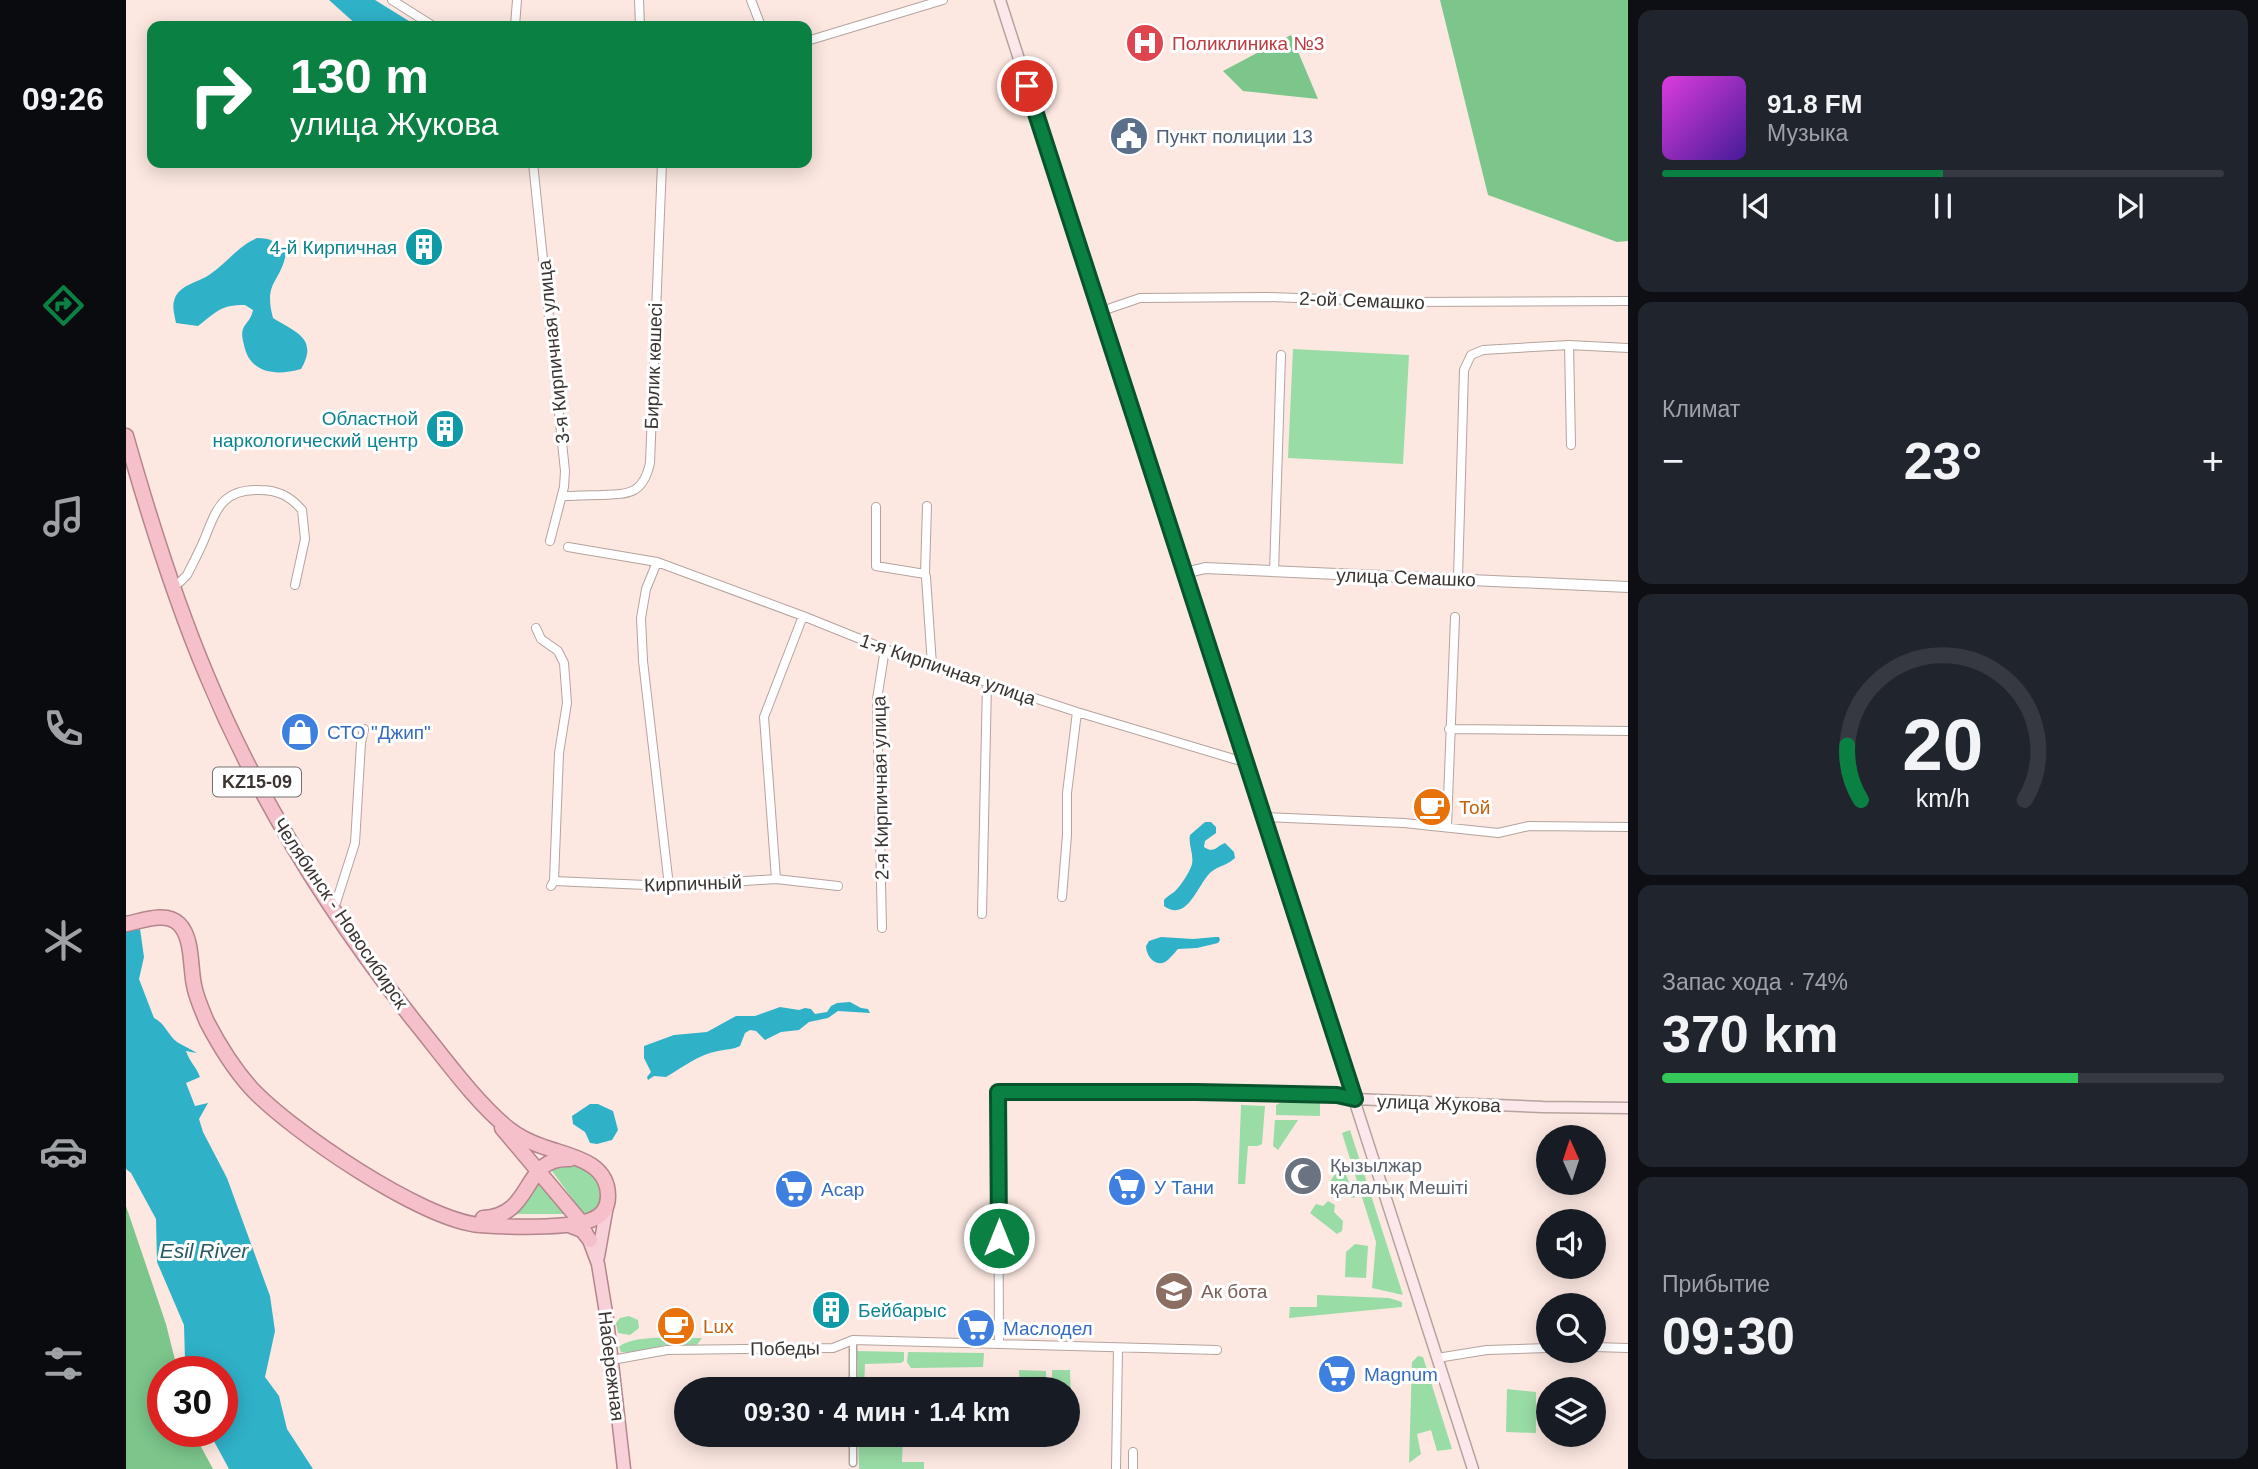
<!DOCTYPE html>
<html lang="ru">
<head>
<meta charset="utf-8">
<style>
	:root { --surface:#171b24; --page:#20242c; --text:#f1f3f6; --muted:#9ea1a6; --line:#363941; --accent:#0b8043 }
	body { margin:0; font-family:Helvetica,sans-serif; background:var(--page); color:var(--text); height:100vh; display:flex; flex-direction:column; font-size:26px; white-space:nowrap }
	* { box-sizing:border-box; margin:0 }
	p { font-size:23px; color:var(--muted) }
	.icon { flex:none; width:38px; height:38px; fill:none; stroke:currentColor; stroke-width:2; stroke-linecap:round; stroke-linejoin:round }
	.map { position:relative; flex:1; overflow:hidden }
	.details { display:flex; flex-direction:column; gap:10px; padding:10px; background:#0d0f14; width:630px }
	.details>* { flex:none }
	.banner { position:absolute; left:21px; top:21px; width:665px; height:147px; border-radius:14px; box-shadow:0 4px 18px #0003; background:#0b8043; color:#fff; overflow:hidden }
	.needle { width:46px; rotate:357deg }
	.fabs { position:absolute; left:1410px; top:1125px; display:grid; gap:14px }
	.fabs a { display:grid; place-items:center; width:70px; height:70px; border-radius:50%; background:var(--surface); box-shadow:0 4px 18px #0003; font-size:35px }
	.speed { position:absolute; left:21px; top:1356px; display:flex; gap:14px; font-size:35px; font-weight:700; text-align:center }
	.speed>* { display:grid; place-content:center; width:91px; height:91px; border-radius:50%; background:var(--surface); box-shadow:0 4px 18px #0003; line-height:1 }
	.speed .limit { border:10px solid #d22; background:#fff; color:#111 }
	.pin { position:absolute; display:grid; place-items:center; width:60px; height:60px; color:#fff; margin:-30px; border:4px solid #fff; border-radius:50%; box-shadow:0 2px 7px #0007 }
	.me { position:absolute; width:77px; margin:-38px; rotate:0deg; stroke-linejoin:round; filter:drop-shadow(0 0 5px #0008) }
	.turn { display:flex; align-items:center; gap:24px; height:147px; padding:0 28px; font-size:32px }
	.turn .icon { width:91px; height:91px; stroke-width:2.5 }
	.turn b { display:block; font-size:49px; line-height:60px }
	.big { font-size:52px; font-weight:700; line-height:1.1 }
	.details .card { flex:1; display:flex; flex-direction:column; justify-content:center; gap:10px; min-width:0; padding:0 24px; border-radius:14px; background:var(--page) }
	.details .dial { align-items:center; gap:0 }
	.dial svg { height:182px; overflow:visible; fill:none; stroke:var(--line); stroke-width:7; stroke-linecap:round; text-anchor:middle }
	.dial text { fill:var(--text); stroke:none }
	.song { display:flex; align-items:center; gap:21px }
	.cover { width:84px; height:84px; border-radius:10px; background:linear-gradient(135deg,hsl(300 70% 55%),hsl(260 70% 35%)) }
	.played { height:7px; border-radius:4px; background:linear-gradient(90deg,var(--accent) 50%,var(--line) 50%) }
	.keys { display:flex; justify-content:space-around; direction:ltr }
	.heat { display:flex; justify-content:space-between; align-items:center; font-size:38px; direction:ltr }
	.charge { height:10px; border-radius:5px; background:linear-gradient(90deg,#34c759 74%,var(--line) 0) }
	.trip { position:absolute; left:548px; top:1377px; width:406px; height:70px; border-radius:35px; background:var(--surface); box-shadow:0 4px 18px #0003; font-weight:700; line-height:70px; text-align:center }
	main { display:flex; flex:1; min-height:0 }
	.tabs { display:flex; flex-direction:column; width:126px; justify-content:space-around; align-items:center; background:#090b0e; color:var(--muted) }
	.tabs .icon { width:49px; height:49px }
	.tabs .on { color:var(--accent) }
	.tabs b { font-size:32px; color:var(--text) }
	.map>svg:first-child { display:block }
	.green { fill:#99dca6 }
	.forest { fill:#7cc68c }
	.water { fill:#2fb1c8 }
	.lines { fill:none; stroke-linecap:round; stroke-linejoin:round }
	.pedestrian-casing { stroke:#b5a39d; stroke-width:9 }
	.minor-casing { stroke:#b5a39d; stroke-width:10 }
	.tertiary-casing { stroke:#b5a39d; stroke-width:12 }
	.secondary-casing { stroke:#b5a39d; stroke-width:13 }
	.primary-casing { stroke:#b3858c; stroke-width:15 }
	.trunk-casing { stroke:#b3858c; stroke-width:17 }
	.pedestrian { stroke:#fff; stroke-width:6 }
	.minor { stroke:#fff; stroke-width:8 }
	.tertiary { stroke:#fff; stroke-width:10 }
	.secondary { stroke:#fce8eb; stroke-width:10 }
	.primary { stroke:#f8d0d7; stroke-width:12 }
	.trunk { stroke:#f6c0ca; stroke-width:14 }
	.route-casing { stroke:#07532c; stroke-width:18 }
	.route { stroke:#0b8043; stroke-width:12 }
	.labels { text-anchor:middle; stroke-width:6; stroke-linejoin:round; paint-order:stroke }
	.shield { fill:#fff; stroke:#76716f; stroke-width:2 }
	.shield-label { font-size:18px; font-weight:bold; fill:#3b3431 }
	.health-label { font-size:19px; fill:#be3a42; stroke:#fff; text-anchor:start }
	.service-label { font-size:19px; fill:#4e5e75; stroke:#fff; text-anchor:start }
	.culture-label { font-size:19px; fill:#0d838f; stroke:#fff; text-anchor:end }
	.street-label { font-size:19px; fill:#3b3431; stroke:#fff }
	.shop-label { font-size:19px; fill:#366cbe; stroke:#fff; text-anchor:start }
	.food-label { font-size:19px; fill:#c56008; stroke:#fff; text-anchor:start }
	.worship-label { font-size:19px; fill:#5b616d; stroke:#fff; text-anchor:start }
	.education-label { font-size:19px; fill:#785e54; stroke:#fff; text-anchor:start }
	.water-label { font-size:21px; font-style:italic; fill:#275a64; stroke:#fff }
</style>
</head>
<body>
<main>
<nav class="tabs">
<b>09:26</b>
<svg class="icon on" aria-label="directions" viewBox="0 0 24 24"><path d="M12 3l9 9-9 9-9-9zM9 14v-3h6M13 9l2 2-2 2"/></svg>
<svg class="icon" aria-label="music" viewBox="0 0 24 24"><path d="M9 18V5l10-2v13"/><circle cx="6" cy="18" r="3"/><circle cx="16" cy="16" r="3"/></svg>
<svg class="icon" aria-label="phone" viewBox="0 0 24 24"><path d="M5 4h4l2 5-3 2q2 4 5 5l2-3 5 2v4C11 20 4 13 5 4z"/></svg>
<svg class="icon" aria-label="climate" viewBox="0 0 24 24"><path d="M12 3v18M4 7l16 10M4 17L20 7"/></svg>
<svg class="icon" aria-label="car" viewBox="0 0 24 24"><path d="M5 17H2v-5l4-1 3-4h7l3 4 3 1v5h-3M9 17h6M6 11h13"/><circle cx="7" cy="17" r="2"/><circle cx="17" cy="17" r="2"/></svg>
<svg class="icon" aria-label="filters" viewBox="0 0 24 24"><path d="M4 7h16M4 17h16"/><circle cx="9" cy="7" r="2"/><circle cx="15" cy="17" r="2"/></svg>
</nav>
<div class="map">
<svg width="1502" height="1469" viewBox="0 0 1502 1469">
	<rect width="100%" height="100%" fill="#fce8e1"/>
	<path class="green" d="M1167,349L1283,355L1277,464L1162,458Z
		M1154,1103H1194V1116L1150,1115V1105Z
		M1115,1105L1139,1106L1136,1144L1132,1146H1122L1119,1184H1112Z
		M1149,1120H1172L1152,1150L1147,1146Z
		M1224,1130L1277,1295L1246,1288L1250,1242L1216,1133Z
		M450,1163C472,1177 480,1184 473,1212L460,1215L457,1213L426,1171V1167Z
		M1216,1164L1229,1198L1219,1196L1213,1199L1207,1195L1203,1183Z
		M414,1176L446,1214H387Z
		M1202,1201L1209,1205L1208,1212L1217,1221L1216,1231L1211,1234L1184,1213L1190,1204L1197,1206Z
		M1229,1244L1242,1246L1240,1278L1219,1277L1220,1252Z
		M1191,1295L1263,1298L1276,1302V1307L1163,1318L1164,1307H1191Z
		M503,1316L512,1320L513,1328L504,1335L492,1333L490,1323L494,1318Z
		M576,1338L570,1346L539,1345L505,1353L495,1352L493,1347C506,1334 557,1338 576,1338Z
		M731,1351L778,1352V1361L775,1363L739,1364L738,1389H732Z
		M782,1352L858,1353L857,1367L785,1368L781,1362Z
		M1292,1356L1297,1357L1326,1449L1311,1451L1305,1430L1291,1434L1295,1454L1283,1463L1286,1362Z
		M893,1370L920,1371V1389H894Z
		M926,1370H944L945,1402H942V1390L926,1389Z
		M1381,1389L1410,1392V1433L1380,1432Z
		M732,1435H777L776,1462H798V1469H733Z"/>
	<path class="forest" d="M1314,0H1502V241L1491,242L1362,195Z
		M1165,35L1192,99L1117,91L1097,71Z
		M0,1206L40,1324L52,1372H37V1432H67L87,1469H0Z"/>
	<path class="water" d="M203,0H249L291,26H232Z
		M131,238C145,238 151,242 160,253C155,283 137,281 147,318C169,332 193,338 175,369C150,376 124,374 118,345C117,341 115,334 117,329C120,322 125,320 127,310L119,305C93,305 91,312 72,326L50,323C49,317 46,308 48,301C52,285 71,283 83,275C100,264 112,246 131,238Z
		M1079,822H1085L1090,827V833L1079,841L1078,847C1089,854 1090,846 1099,843L1108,852L1109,858C1102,865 1092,866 1085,872C1072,883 1062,923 1038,906V900C1042,895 1047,894 1051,889C1056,884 1064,871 1066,864C1068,854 1062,845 1064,835Z
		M14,929L18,957L13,979L28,1018C39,1023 41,1034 51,1042C57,1046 65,1049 71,1053L60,1051C64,1063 70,1066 74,1077L60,1083L69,1106L82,1103L73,1119L77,1132L101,1178L144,1296L149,1331L139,1377L153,1396L161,1429L187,1469H103L83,1432H96V1372H62L59,1360L58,1325L31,1262L30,1219L5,1173L0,1169V932Z
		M1035,937L1067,939L1090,937H1093L1094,940L1092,943L1071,948L1052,949C1049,952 1044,959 1039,962C1028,967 1020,955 1020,946L1023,941Z
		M724,1002L735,1008L742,1009L744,1013L712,1011L702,1018L683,1022L673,1030L655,1032L639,1040L630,1031L624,1030L619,1033L614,1046C606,1050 600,1049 592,1051C572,1055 557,1067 540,1077L528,1076L522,1080L521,1077L525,1072L518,1058V1046L548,1035L581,1032L610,1016H629L654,1007L673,1010L679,1008L685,1009L689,1014L701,1012L705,1006L711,1003Z
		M464,1104H472L487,1111L492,1130L486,1140L471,1144L464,1143L459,1132L447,1124L446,1116Z"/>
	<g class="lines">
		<defs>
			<path id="pedestrian" d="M727,1390V1340
				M727,1435V1463"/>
			<path id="minor" d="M266,0L307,26
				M513,0L514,26
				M625,0L635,26
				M389,26L391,0
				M681,41L817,0
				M407,163L439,471L438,487L424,541
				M973,312L1014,298L1141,297L1281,302L1502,301
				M1443,345L1445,445
				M436,496C449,496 462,495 475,495C504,494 517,494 524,463L536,163
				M750,507V566L799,574L800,577L806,665
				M442,547L531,562L677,616L759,649L951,712L1118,762
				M531,562L520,589L515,618L517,661L543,886
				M1148,572L1155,355
				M799,574L801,506
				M1332,579L1338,370L1345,355L1357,350L1443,345L1502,348
				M46,586L54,582L61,575C67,563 73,552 78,540C90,511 95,489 133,490C152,490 164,496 176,510L179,539L169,585
				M410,628L415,639L432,651L438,663L441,703L433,753L428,881
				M1323,729L1502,731
				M1137,817L1278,823L1372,833L1403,826L1502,827
				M1321,826L1329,617
				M650,879L638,717L677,616
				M425,886L428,881L543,886L650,879L712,886
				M936,897L941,835V793L951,712
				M208,909L229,843L235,743L238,729
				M856,914L861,683
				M756,928L751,699L759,649
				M873,1344L872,1092H1070L1211,1095L1229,1099
				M1468,1347L1502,1348
				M1311,1358L1361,1350L1423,1348
				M486,1360L541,1350L707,1348L727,1340L1091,1350
				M990,1469L992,1348
				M1007,1469V1452"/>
			<path id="tertiary" d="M1059,573L1079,568L1502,587"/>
			<path id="secondary" d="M874,0L1347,1469
				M1229,1099L1417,1107L1502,1108"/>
			<path id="primary" d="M460,1232L472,1264L481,1319L498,1469
				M472,1257L481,1206"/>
			<path id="trunk" d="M0,436C23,517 48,598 81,676C133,801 205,916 289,1022C316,1055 350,1103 383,1129C393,1137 406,1143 418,1147C443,1156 482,1161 482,1196C482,1208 476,1216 465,1220C440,1229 382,1227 354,1225C296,1220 165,1131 125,1088C108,1069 93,1045 81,1022C76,1010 70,997 68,985C64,967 67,938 53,924C40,911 16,921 0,924
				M376,1128L455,1222
				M357,1218C409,1216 395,1156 444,1159
				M443,1225L456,1230L464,1240"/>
		</defs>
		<use href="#pedestrian" class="pedestrian-casing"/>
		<use href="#minor" class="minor-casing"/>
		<use href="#tertiary" class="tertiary-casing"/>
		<use href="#secondary" class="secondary-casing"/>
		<use href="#primary" class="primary-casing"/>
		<use href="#trunk" class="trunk-casing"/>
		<use href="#pedestrian" class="pedestrian"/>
		<use href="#minor" class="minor"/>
		<use href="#tertiary" class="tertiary"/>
		<use href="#secondary" class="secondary"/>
		<use href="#primary" class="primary"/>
		<use href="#trunk" class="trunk"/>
	</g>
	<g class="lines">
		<defs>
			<path id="route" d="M873,1238L872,1092H1070L1211,1095L1229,1099L901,86"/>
		</defs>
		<use href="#route" class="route-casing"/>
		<use href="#route" class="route"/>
	</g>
	<defs>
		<symbol id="hospital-disc" viewBox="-11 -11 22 22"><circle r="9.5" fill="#e0444e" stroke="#fff"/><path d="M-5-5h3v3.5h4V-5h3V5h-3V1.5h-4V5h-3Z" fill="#fff"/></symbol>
		<symbol id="civic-disc" viewBox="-11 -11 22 22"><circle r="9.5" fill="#5c6f8a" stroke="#fff"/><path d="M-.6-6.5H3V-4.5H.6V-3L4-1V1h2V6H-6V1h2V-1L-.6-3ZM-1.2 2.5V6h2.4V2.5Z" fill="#fff"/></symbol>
		<symbol id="building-disc" viewBox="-11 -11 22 22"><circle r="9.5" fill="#0f9aa8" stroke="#fff"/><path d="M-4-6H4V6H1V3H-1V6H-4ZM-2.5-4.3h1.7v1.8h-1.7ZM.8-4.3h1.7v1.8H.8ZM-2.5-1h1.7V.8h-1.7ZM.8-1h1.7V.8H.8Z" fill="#fff"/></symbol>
		<symbol id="shop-disc" viewBox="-11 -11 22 22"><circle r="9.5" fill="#3f7fe0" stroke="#fff"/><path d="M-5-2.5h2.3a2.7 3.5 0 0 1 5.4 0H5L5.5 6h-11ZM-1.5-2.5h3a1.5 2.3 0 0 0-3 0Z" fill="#fff"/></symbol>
		<symbol id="cafe-disc" viewBox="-11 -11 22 22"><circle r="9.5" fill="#e8710a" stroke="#fff"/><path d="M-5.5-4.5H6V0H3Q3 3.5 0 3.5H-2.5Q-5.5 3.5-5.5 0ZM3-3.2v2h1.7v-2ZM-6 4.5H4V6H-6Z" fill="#fff"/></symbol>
		<symbol id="mosque-disc" viewBox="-11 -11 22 22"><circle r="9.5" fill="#6b7280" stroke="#fff"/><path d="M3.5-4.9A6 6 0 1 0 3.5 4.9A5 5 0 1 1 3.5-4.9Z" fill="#fff"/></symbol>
		<symbol id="supermarket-disc" viewBox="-11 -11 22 22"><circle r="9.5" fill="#3f7fe0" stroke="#fff"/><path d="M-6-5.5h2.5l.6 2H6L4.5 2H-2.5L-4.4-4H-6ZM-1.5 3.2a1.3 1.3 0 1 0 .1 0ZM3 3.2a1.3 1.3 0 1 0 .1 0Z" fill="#fff"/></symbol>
		<symbol id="school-disc" viewBox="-11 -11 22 22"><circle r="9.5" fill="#8d6e63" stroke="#fff"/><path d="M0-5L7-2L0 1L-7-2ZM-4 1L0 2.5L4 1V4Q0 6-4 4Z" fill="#fff"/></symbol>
	</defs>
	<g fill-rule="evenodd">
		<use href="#hospital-disc" x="997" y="21" width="44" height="44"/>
		<use href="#civic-disc" x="981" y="114" width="44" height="44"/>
		<use href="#building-disc" x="276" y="225" width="44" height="44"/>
		<use href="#building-disc" x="297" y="407" width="44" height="44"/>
		<use href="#shop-disc" x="152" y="710" width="44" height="44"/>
		<use href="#cafe-disc" x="1284" y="785" width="44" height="44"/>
		<use href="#mosque-disc" x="1155" y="1154" width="44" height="44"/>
		<use href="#supermarket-disc" x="979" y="1165" width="44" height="44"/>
		<use href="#supermarket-disc" x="646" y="1167" width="44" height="44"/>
		<use href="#school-disc" x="1026" y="1269" width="44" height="44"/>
		<use href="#building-disc" x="683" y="1288" width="44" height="44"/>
		<use href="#cafe-disc" x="528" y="1304" width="44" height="44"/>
		<use href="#supermarket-disc" x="828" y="1306" width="44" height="44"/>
		<use href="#supermarket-disc" x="1189" y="1352" width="44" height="44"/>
	</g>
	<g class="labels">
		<rect class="shield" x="87" y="767.5" width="88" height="29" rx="5"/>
		<g class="shield-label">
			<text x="131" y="788">KZ15-09</text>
		</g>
		<g class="health-label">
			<text x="1046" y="50">Поликлиника №3</text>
		</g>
		<g class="service-label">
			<text x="1030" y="143">Пункт полиции 13</text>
		</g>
		<g class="culture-label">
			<text x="271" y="254">4-й Кирпичная</text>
			<text x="292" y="425">Областной<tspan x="292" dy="22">наркологический центр</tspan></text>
			<text x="732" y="1317" text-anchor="start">Бейбарыс</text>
		</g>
		<g class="street-label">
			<text transform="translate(1236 300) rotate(2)" y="7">2-ой Семашко</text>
			<text transform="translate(427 352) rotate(-96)" y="7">3-я Кирпичная улица</text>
			<text transform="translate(527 366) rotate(-88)" y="7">Бирлик көшесі</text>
			<text transform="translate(1280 577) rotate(2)" y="7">улица Семашко</text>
			<text transform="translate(822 669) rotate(19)" y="7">1-я Кирпичная улица</text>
			<text transform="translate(754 788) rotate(-91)" y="7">2-я Кирпичная улица</text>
			<text transform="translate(567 883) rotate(-2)" y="7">Кирпичный</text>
			<text transform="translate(215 913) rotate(56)" y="7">Челябинск - Новосибирск</text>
			<text transform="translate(1313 1103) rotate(2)" y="7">улица Жукова</text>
			<text transform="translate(659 1348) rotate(-1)" y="7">Победы</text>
			<text transform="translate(486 1366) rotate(83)" y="7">Набережная</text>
		</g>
		<g class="shop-label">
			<text x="201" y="739">СТО "Джип"</text>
			<text x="1028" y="1194">У Тани</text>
			<text x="695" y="1196">Асар</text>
			<text x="877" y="1335">Маслодел</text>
			<text x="1238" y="1381">Magnum</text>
		</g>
		<g class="food-label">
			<text x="1333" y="814">Той</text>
			<text x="577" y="1333">Lux</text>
		</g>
		<g class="worship-label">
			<text x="1204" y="1172">Қызылжар<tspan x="1204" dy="22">қалалық Мешіті</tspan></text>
		</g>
		<g class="education-label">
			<text x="1075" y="1298">Ак бота</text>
		</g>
		<g class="water-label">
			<text x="78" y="1258">Esil River</text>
		</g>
	</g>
</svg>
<div class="fabs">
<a><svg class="needle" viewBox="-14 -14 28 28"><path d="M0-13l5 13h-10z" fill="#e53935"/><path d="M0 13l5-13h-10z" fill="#9ea1a6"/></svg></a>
<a><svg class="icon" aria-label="sound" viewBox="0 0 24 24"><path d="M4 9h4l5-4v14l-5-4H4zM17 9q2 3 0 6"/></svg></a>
<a><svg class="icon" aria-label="search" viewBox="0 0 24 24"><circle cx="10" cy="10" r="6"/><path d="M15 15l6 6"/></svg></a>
<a><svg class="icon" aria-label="layers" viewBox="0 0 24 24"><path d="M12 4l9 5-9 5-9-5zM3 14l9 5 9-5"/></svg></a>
</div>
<div class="speed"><div class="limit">30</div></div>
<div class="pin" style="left:901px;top:86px;background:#d93025"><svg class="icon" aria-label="arrive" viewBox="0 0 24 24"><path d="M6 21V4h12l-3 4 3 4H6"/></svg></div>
<svg class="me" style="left:873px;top:1238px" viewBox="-20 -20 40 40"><circle r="17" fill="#0b8043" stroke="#fff" stroke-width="3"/><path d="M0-11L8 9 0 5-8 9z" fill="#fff"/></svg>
<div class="trip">09:30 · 4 мин · 1.4 km</div>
<div class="banner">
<div class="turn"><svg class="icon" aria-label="right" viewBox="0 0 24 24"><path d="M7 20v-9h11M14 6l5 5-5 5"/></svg><div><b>130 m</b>улица Жукова</div></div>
</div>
</div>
<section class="details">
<div class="card">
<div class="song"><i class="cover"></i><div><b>91.8 FM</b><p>Музыка</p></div></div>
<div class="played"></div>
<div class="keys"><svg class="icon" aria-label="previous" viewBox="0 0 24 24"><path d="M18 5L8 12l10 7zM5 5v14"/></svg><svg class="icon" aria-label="pause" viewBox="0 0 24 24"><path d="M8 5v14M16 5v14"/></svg><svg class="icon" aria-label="next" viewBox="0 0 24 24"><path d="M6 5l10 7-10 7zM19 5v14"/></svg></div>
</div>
<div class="card"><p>Климат</p>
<div class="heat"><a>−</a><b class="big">23°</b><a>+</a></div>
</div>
<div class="card dial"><svg viewBox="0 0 100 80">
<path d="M14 69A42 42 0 1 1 86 69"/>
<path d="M14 69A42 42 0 0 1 8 45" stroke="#0b8043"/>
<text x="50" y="56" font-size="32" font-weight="700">20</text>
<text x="50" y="72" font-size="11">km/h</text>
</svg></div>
<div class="card"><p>Запас хода · 74%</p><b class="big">370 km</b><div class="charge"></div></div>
<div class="card"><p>Прибытие</p><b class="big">09:30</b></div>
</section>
</main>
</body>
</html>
